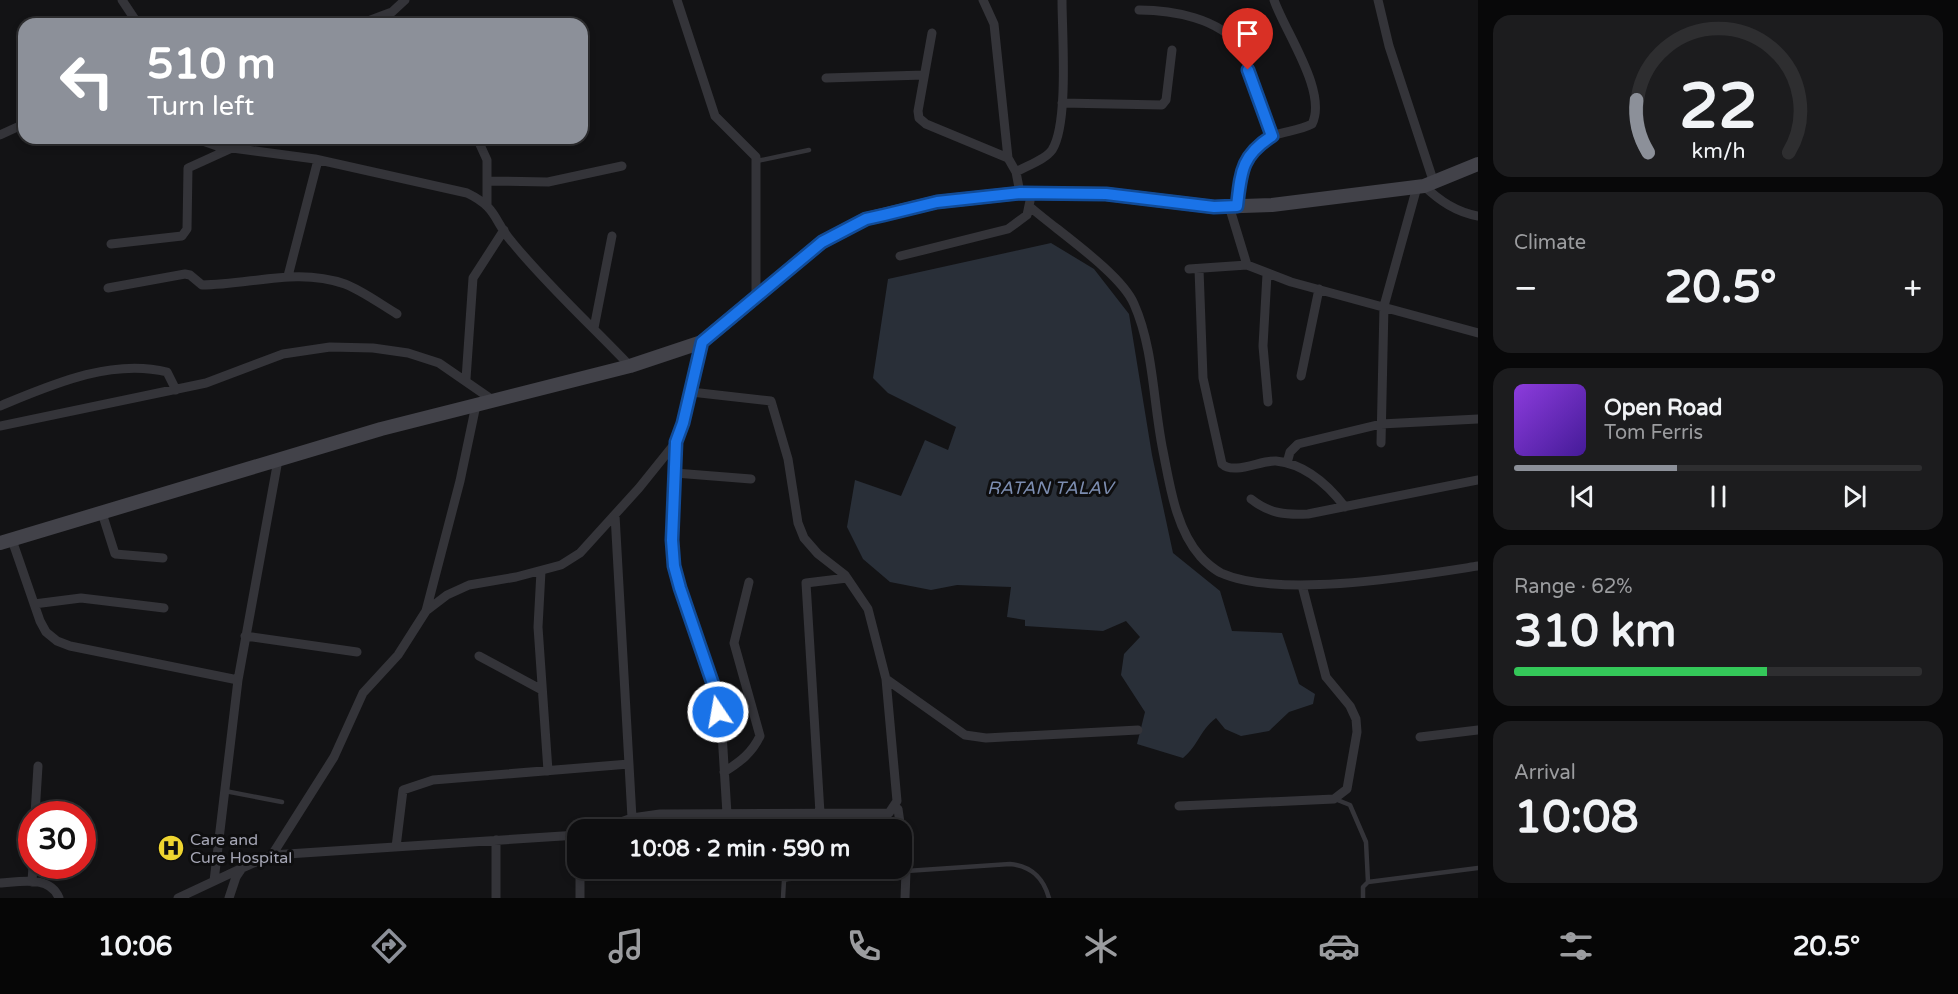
<!DOCTYPE html>
<html lang="en">
<head>
<meta charset="utf-8">
<style>
	:root { --surface:#0e0e10; --page:#1c1c1e; --text:#f1f3f6; --muted:#9b9c9f; --line:#2e2e30; --accent:#8c9099 }
	body { margin:0; font-family:"Varela Round",sans-serif; background:var(--page); color:var(--text); height:100vh; display:flex; flex-direction:column; font-size:22px; white-space:nowrap }
	* { box-sizing:border-box; margin:0 }
	p { font-size:20px; color:var(--muted) }
	.icon { flex:none; width:33px; height:33px; fill:none; stroke:currentColor; stroke-width:2; stroke-linecap:round; stroke-linejoin:round }
	.map { position:relative; flex:1; overflow:hidden }
	.drawer { display:flex; flex-direction:column; gap:15px; padding:15px; background:#080809; width:480px }
	.drawer>* { flex:none }
	.hud { position:absolute; left:18px; top:18px; width:570px; height:126px; border-radius:18px; box-shadow:0 3px 9px #0003,0 0 0 2px var(--line); background:#8c9099; color:#fff; overflow:hidden }
	.speed { position:absolute; left:18px; top:801px; display:flex; gap:12px; font-size:30px; font-weight:700; text-align:center }
	.speed>* { display:grid; place-content:center; width:78px; height:78px; border-radius:50%; background:var(--surface); box-shadow:0 3px 9px #0003,0 0 0 2px var(--line); line-height:1 }
	.speed .limit { border:9px solid #d22; background:#fff; color:#111 }
	.pin { position:absolute; display:grid; place-items:center; width:51px; height:51px; color:#fff; margin:-62px -26px; border-radius:50% 50% 50% 0; rotate:-45deg; box-shadow:0 0 6px #0007 }
	.pin .icon { rotate:45deg }
	.me { position:absolute; width:66px; margin:-33px; rotate:348deg; stroke-linejoin:round; filter:drop-shadow(0 0 4px #0008) }
	.turn { display:flex; align-items:center; gap:21px; height:126px; padding:0 30px; font-size:27px }
	.turn .icon { width:78px; height:78px; stroke-width:2.5 }
	.turn b { display:block; font-size:42px; line-height:51px }
	.big { font-size:45px; font-weight:800; line-height:1.1 }
	.drawer .widget { flex:1; display:flex; flex-direction:column; justify-content:center; gap:9px; min-width:0; padding:0 21px; border-radius:18px; background:var(--page) }
	.drawer .dial { align-items:center; gap:0 }
	.dial svg { height:156px; overflow:visible; fill:none; stroke:var(--line); stroke-width:7; stroke-linecap:round; text-anchor:middle }
	.dial text { fill:var(--text); stroke:none }
	.song { display:flex; align-items:center; gap:18px }
	.cover { width:72px; height:72px; border-radius:9px; background:linear-gradient(135deg,hsl(270 70% 55%),hsl(260 70% 35%)) }
	.played { height:6px; border-radius:3px; background:linear-gradient(90deg,var(--accent) 40%,var(--line) 40%) }
	.keys { display:flex; justify-content:space-around; direction:ltr }
	.heat { display:flex; justify-content:space-between; align-items:center; font-size:33px; direction:ltr }
	.charge { height:9px; border-radius:4px; background:linear-gradient(90deg,#34c759 62%,var(--line) 0) }
	.trip { position:absolute; left:567px; top:819px; width:345px; height:60px; border-radius:18px; background:var(--surface); box-shadow:0 3px 9px #0003,0 0 0 2px var(--line); font-weight:800; line-height:60px; text-align:center }
	.dock { display:flex; height:96px; justify-content:space-around; align-items:center; background:#060606; color:var(--muted) }
	.dock .icon { width:42px; height:42px }
	.dock .active { color:var(--accent) }
	.dock b { font-size:27px; color:var(--text) }
	main { display:flex; flex:1; min-height:0 }
	.map>svg:first-child { display:block }
	.water { fill:#292f38 }
	.lines { fill:none; stroke-linecap:round; stroke-linejoin:round }
	.lane { stroke:#343439; stroke-width:4.5 }
	.street { stroke:#343439; stroke-width:9 }
	.secondary { stroke:#424249; stroke-width:14 }
	.route-casing { stroke:#114b97; stroke-width:15 }
	.route { stroke:#1a73e8; stroke-width:10 }
	.labels { text-anchor:middle; stroke-width:6; stroke-linejoin:round; paint-order:stroke }
	.poi-label { font-size:16px; fill:#a5a6b5; stroke:#0e0e0f; text-anchor:start }
	.water-label { font-size:18px; font-style:italic; fill:#7c8db0; stroke:#0e0e0f }
</style>
</head>
<body>
<main>
<div class="map">
<svg width="1478" height="898" viewBox="0 0 1478 898">
	<rect width="100%" height="100%" fill="#131315"/>
	<path class="water" d="M1051,243L1094,269L1129,314L1152,455L1173,553L1220,591L1232,631L1282,633L1299,684L1315,694L1313,704L1289,712L1269,731L1241,736L1225,729L1216,718C1199,731 1199,745 1183,758L1137,744L1145,712L1121,675L1124,654L1140,637L1126,621L1103,631L1025,626V620L1007,617L1011,587L957,585L931,590L890,582L863,559L847,527L855,480L901,496L925,440L948,450L956,427L888,393L873,378L888,279Z"/>
	<g class="lines">
		<path class="lane" d="M757,161L809,150
			M225,791L282,802
			M1335,799L1350,805L1366,842L1368,882
			M783,898L784,880L788,879L1010,864C1031,866 1043,877 1049,898
			M1363,898V887L1368,882L1478,868"/>
		<path class="street" d="M122,0L138,24
			M677,0L715,116L756,157V295
			M983,0L994,24L1008,158
			M1378,0L1389,46L1434,183
			M1139,10C1171,10 1221,18 1240,48C1252,68 1263,112 1272,136
			M360,24L392,12L405,0
			M932,33L918,111L919,118L926,124L1008,158L1016,172L1020,193
			M826,78L924,75
			M1062,103L1162,105L1166,100L1172,50
			M0,135L24,124
			M194,138L217,146L315,159L467,193C498,208 493,220 512,242C548,286 591,325 630,366
			M477,138L487,160V204
			M1016,172C1026,166 1045,160 1052,150C1069,124 1062,33 1062,0
			M488,181L548,182L622,166
			M1424,186C1440,201 1456,212 1478,216
			M1029,206C1056,230 1121,273 1134,304C1154,349 1153,403 1163,451C1170,486 1176,529 1200,556C1205,562 1215,570 1221,573C1280,599 1414,576 1478,566
			M1229,206L1247,265
			M1237,206C1241,178 1243,144 1275,135C1287,131 1300,130 1312,124C1328,92 1285,32 1274,0
			M111,244L182,236L187,229L188,168L232,148
			M900,256L1008,229L1027,215L1030,201
			M1189,269L1247,265L1291,282L1478,333
			M1199,269L1203,378L1222,464C1234,475 1261,460 1276,461C1305,464 1329,486 1345,507
			M1267,274L1263,346L1268,402
			M288,276L318,160
			M108,288L185,274L190,275L202,285C250,285 297,267 345,284C363,291 380,304 397,314
			M594,328L612,236
			M1301,376L1319,289
			M466,379L473,278L504,230
			M0,406C51,385 111,358 167,372L176,390
			M0,426L206,383L283,354L330,347L373,348L408,353L439,363L494,401
			M676,443L672,540L674,566L715,690L722,733L727,814
			M1381,443L1384,306L1417,187
			M1287,463L1290,452L1298,444L1381,424L1478,419
			M675,473L751,479
			M1251,499C1270,514 1286,515 1308,514L1478,480
			M102,513L115,554L163,558
			M615,515L632,818
			M12,540L40,621L46,632L57,641L70,646L238,680
			M541,571L538,627L548,771
			M34,604L81,598L164,608
			M426,611L460,481L476,405
			M245,636L357,652
			M479,656L542,690
			M886,679L965,735L986,738L1138,730
			M1420,737L1478,730
			M724,772C740,762 752,753 760,736L734,643L749,582
			M1179,806L1334,799L1347,789L1357,732L1356,719L1350,706L1326,677L1302,585
			M894,807L898,809L901,830
			M820,813L806,583L847,578
			M35,814L38,766
			M599,830L632,818L660,814L889,813L897,801L886,679L868,609L845,575L818,554L804,538L798,523L788,459L771,401L691,392
			M902,836L906,871L905,898
			M496,840V898
			M396,847L403,790L433,780L629,764
			M272,855L578,835
			M214,881L238,680L278,460
			M32,882L33,866
			M0,883C20,882 50,875 59,898
			M178,898L240,869
			M229,898L236,877L242,868L272,855L334,757L363,693L398,655L426,611L447,595L469,585L516,577L561,565L580,553L639,488L676,442L691,392L702,342
			M580,898V868"/>
		<path class="secondary" d="M0,543L381,429L630,366L702,342L822,242L866,219L937,202L1020,193L1106,194L1214,207L1272,205L1424,186L1478,164"/>
	</g>
	<g class="lines">
		<defs>
			<path id="route" d="M718,712L715,690L680,588L674,566L672,540L676,442L683,423L702,342L822,242L866,219L884,215L937,202L1020,193L1106,194L1214,207L1237,206C1241,172 1241,156 1272,136L1248,70"/>
		</defs>
		<use href="#route" class="route-casing"/>
		<use href="#route" class="route"/>
	</g>
	<defs>
		<symbol id="hospital-disc" viewBox="-11 -11 22 22"><circle r="9.5" fill="#efd530" stroke="#0e0e0f"/><path d="M-5-5h3v3.5h4V-5h3V5h-3V1.5h-4V5h-3Z" fill="#111"/></symbol>
	</defs>
	<g fill-rule="evenodd">
		<use href="#hospital-disc" x="156" y="833" width="30" height="30"/>
	</g>
	<g class="labels">
		<g class="poi-label">
			<text x="190" y="845">Care and<tspan x="190" dy="18">Cure Hospital</tspan></text>
		</g>
		<g class="water-label">
			<text x="1050" y="494">RATAN TALAV</text>
		</g>
	</g>
</svg>
<div class="speed"><div class="limit">30</div></div>
<div class="pin" style="left:1248px;top:70px;background:#d93025"><svg class="icon" aria-label="arrive" viewBox="0 0 24 24"><path d="M6 21V4h12l-3 4 3 4H6"/></svg></div>
<svg class="me" style="left:718px;top:712px" viewBox="-20 -20 40 40"><circle r="17" fill="#1a73e8" stroke="#fff" stroke-width="3"/><path d="M0-11L8 9 0 5-8 9z" fill="#fff"/></svg>
<div class="trip">10:08 · 2 min · 590 m</div>
<div class="hud">
<div class="turn"><svg class="icon" aria-label="left" viewBox="0 0 24 24"><path d="M17 20v-9H6M10 6l-5 5 5 5"/></svg><div><b>510 m</b>Turn left</div></div>
</div>
</div>
<section class="drawer">
<div class="widget dial"><svg viewBox="0 0 100 80">
<path d="M14 69A42 42 0 1 1 86 69"/>
<path d="M14 69A42 42 0 0 1 8 42" stroke="#8c9099"/>
<text x="50" y="56" font-size="32" font-weight="700">22</text>
<text x="50" y="72" font-size="11">km/h</text>
</svg></div>
<div class="widget"><p>Climate</p>
<div class="heat"><a>−</a><b class="big">20.5°</b><a>+</a></div>
</div>
<div class="widget">
<div class="song"><i class="cover"></i><div><b>Open Road</b><p>Tom Ferris</p></div></div>
<div class="played"></div>
<div class="keys"><svg class="icon" aria-label="previous" viewBox="0 0 24 24"><path d="M18 5L8 12l10 7zM5 5v14"/></svg><svg class="icon" aria-label="pause" viewBox="0 0 24 24"><path d="M8 5v14M16 5v14"/></svg><svg class="icon" aria-label="next" viewBox="0 0 24 24"><path d="M6 5l10 7-10 7zM19 5v14"/></svg></div>
</div>
<div class="widget"><p>Range · 62%</p><b class="big">310 km</b><div class="charge"></div></div>
<div class="widget"><p>Arrival</p><b class="big">10:08</b></div>
</section>
</main>
<nav class="dock">
<b>10:06</b>
<svg class="icon active" aria-label="directions" viewBox="0 0 24 24"><path d="M12 3l9 9-9 9-9-9zM9 14v-3h6M13 9l2 2-2 2"/></svg>
<svg class="icon" aria-label="music" viewBox="0 0 24 24"><path d="M9 18V5l10-2v13"/><circle cx="6" cy="18" r="3"/><circle cx="16" cy="16" r="3"/></svg>
<svg class="icon" aria-label="phone" viewBox="0 0 24 24"><path d="M5 4h4l2 5-3 2q2 4 5 5l2-3 5 2v4C11 20 4 13 5 4z"/></svg>
<svg class="icon" aria-label="climate" viewBox="0 0 24 24"><path d="M12 3v18M4 7l16 10M4 17L20 7"/></svg>
<svg class="icon" aria-label="car" viewBox="0 0 24 24"><path d="M5 17H2v-5l4-1 3-4h7l3 4 3 1v5h-3M9 17h6M6 11h13"/><circle cx="7" cy="17" r="2"/><circle cx="17" cy="17" r="2"/></svg>
<svg class="icon" aria-label="filters" viewBox="0 0 24 24"><path d="M4 7h16M4 17h16"/><circle cx="9" cy="7" r="2"/><circle cx="15" cy="17" r="2"/></svg>
<b>20.5°</b>
</nav>
</body>
</html>
